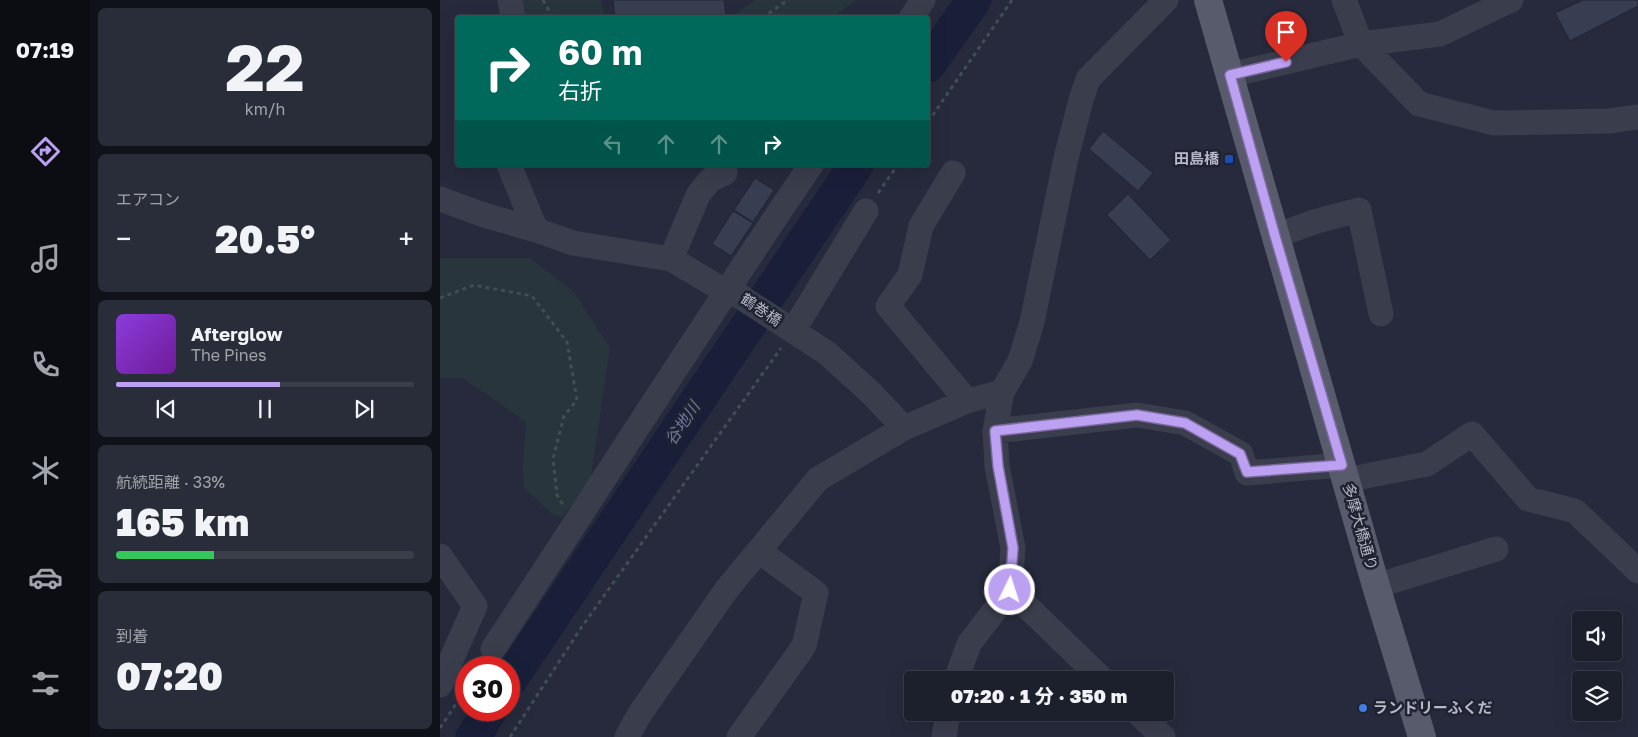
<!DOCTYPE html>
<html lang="ja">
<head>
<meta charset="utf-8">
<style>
	:root { --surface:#1c202d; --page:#292d39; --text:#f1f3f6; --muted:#a0a3aa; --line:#3a3e49; --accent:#bca0f2 }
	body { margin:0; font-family:"Golos Text","Noto Sans JP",sans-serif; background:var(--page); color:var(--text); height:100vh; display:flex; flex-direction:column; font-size:19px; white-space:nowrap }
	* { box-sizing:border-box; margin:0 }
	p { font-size:16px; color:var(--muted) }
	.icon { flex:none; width:28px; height:28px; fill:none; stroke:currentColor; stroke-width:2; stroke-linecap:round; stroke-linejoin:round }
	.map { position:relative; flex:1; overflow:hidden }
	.drawer { display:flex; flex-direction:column; gap:8px; padding:8px; background:#0f1219; width:350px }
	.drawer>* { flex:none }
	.hud { position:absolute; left:15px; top:15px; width:475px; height:152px; border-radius:5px; box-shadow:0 5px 20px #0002,0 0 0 1px var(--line); background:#00695c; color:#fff; overflow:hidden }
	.tools { position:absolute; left:1132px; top:611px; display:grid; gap:10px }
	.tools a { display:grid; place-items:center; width:50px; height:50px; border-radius:5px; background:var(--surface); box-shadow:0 5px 20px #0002,0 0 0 1px var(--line); font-size:25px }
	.speed { position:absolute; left:15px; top:656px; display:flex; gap:10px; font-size:25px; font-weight:700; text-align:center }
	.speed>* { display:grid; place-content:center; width:65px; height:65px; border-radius:50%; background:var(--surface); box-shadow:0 5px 20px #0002,0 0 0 1px var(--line); line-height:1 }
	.speed .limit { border:8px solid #d22; background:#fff; color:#111 }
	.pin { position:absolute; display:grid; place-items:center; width:42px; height:42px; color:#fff; margin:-51px -21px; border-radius:50% 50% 50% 0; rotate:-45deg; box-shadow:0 0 5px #0007 }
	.pin .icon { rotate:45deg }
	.me { position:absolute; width:55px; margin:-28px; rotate:4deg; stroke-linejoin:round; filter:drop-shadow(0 0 4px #0008) }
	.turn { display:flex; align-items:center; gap:18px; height:105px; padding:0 20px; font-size:22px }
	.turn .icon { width:65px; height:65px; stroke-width:2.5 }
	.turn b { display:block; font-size:35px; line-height:42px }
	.lanes { display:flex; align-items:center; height:48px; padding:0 20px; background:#0003; justify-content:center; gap:25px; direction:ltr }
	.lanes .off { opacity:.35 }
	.big { font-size:38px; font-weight:800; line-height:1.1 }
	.drawer .tile { flex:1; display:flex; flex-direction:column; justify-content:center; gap:8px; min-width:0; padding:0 18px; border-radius:8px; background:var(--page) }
	.drawer .dial { align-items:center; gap:0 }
	.dial b { font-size:65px; line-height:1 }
	.song { display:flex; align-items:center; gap:15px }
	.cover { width:60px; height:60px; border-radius:8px; background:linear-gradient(135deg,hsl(270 70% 55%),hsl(280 70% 35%)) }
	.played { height:5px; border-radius:2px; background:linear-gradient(90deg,var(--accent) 55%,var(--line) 55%) }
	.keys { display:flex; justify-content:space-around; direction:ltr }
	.heat { display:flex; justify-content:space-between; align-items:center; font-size:28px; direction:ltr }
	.charge { height:8px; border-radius:4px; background:linear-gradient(90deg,#34c759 33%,var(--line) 0) }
	.trip { position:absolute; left:464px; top:671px; width:270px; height:50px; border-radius:5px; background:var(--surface); box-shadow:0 5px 20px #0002,0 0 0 1px var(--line); font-weight:800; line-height:50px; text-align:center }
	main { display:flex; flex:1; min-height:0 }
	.menu { display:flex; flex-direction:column; width:90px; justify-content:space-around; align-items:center; background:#0b0d12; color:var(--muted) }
	.menu .icon { width:35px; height:35px }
	.menu .active { color:var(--accent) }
	.menu b { font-size:22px; color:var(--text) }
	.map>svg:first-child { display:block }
	.green { fill:#28353d }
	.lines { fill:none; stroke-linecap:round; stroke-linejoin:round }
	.river { stroke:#1a1f39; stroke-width:35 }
	.building { fill:#383d52; stroke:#212433 }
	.path { stroke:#414e55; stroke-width:3; stroke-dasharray:4 4; stroke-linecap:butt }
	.minor { stroke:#3a3d4c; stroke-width:25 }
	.major { stroke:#585b6c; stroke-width:28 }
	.route-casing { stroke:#7a689d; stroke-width:12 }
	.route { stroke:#bca0f2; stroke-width:9 }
	.transit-dot { fill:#1a4fb4; stroke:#1f2231; stroke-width:2 }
	.shop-dot { fill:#3f7fe0; stroke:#1f2231; stroke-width:2 }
	.labels { text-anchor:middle; stroke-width:5; stroke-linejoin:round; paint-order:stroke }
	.poi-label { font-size:15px; font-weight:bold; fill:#b6b8c7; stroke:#1f2231; text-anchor:end }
	.street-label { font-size:15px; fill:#b6b8c7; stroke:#1f2231 }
	.water-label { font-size:16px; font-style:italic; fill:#727aa3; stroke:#1f2231 }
</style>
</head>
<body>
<main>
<nav class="menu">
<b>07:19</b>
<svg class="icon active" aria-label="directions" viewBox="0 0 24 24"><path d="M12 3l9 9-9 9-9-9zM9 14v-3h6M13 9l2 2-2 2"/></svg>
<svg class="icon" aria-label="music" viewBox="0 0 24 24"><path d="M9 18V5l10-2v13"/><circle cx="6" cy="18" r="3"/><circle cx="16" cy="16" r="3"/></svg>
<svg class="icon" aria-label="phone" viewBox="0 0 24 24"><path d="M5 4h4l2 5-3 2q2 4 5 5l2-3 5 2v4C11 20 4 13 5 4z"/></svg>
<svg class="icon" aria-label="climate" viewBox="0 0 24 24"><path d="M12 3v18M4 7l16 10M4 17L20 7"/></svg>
<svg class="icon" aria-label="car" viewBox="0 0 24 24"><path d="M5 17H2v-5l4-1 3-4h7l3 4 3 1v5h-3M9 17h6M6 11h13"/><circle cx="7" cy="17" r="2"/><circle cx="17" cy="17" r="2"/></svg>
<svg class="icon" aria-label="filters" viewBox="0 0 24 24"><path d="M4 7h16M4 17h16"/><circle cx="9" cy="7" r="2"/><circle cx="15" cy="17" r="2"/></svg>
</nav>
<section class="drawer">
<div class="tile dial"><b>22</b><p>km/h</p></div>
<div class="tile"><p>エアコン</p>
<div class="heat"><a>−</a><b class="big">20.5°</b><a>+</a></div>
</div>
<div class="tile">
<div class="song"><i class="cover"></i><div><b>Afterglow</b><p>The Pines</p></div></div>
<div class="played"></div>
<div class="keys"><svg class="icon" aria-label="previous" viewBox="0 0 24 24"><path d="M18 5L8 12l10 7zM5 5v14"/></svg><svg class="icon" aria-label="pause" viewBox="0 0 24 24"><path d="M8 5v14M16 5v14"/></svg><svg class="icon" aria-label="next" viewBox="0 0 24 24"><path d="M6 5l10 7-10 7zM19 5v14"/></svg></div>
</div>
<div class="tile"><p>航続距離 · 33%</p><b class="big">165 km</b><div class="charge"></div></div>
<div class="tile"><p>到着</p><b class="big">07:20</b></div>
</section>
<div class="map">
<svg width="1198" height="737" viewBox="0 0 1198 737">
	<rect width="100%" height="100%" fill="#262a3c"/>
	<path class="green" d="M78,0H161L165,17H81Z
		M314,0H416L393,17H292Z
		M0,258H90L134,292L170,348L150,483L122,517L111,513L84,487L83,466L86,422L23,378H0Z"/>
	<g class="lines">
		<path class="river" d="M488,65L534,0
			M69,681L416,165
			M33,737L50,710"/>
	</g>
	<path class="building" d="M173,0H284L286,14L267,18H175Z
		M1143,0H1198V6L1130,41L1115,13Z
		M663,131L713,173L698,191L649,149Z
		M315,178L334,190L313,222L294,210Z
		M688,194L731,240L710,260L667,215Z
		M293,211L313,223L291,256L272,244Z"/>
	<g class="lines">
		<path class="path" d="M103,0L113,18
			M322,18L348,0
			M488,122L572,0
			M438,193L458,165
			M0,298L34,285L92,296L127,342L137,400L124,416L113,459L117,495L123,505
			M0,728L26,689
			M70,737L141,628L341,348"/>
		<path class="minor" d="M70,0L73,18
			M904,0L921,44L979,104L1054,123L1169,121L1198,117
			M471,18L483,0
			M790,75L921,44L1000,34L1071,0
			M69,165L96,230L133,243L231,259L285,291
			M513,173L481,226L470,275L448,306L527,401
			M0,199L44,215L96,230
			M835,236L877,221L919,210L941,314
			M231,259L258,195L270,180L285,173
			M287,288L387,353L432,394L464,428
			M353,331L426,211
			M555,431L697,415L745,423L801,454L807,473L902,465
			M906,480L987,464L1032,434L1088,499L1135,511L1198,571
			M0,556L35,606L0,685
			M936,586L1056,549
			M570,590L663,680
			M53,649C159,488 262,325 371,165
			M516,680L529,644L570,590L573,548L557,466L555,431L562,392L580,361L592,322L626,158L641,100L648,79L726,0
			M697,712L723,737
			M187,737L199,715L287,589L378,479L464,428L527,401L562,392
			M299,737L364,646L376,593L319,551
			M504,737L508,712"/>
		<path class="major" d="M768,0L936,586L982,737"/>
	</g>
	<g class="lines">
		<defs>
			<path id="route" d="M570,590L573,548L558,466L555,431L697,415L745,423L800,454L807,472L902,465L835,236L790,75L846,62"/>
		</defs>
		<use href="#route" class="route-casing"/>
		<use href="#route" class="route"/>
	</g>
	<rect class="transit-dot" x="784" y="154" width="10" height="10" rx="2.5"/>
	<circle class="shop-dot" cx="923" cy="708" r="5"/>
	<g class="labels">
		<g class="poi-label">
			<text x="779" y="164">田島橋</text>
			<text x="933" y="713" text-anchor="start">ランドリーふくだ</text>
		</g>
		<g class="street-label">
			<text transform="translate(321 310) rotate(34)" y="5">鶴巻橋</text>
			<text transform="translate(920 527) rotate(74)" y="5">多摩大橋通り</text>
		</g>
		<g class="water-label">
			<text transform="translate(242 423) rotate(-56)" y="6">谷地川</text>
		</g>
	</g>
</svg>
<div class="tools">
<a><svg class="icon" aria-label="sound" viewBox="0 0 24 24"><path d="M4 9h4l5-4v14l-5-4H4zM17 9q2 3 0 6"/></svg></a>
<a><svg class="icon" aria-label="layers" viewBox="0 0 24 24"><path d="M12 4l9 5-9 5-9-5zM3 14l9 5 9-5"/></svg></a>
</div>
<div class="speed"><div class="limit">30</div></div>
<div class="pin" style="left:846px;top:62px;background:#d93025"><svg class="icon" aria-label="arrive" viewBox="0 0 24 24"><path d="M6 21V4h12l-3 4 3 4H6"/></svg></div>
<svg class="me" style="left:570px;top:590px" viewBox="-20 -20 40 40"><circle r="17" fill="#bca0f2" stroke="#fff" stroke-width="3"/><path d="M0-11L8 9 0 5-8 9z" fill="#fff"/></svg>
<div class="trip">07:20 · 1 分 · 350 m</div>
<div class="hud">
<div class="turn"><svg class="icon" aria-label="right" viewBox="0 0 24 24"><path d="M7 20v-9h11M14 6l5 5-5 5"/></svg><div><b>60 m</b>右折</div></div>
<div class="lanes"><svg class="icon off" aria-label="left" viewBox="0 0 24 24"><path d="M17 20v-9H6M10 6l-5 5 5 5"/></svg><svg class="icon off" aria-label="ahead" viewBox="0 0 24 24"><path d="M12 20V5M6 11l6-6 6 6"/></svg><svg class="icon off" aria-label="ahead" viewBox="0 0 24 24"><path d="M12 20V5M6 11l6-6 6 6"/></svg><svg class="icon" aria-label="right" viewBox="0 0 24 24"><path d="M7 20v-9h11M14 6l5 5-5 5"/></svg></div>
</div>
</div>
</main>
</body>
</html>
